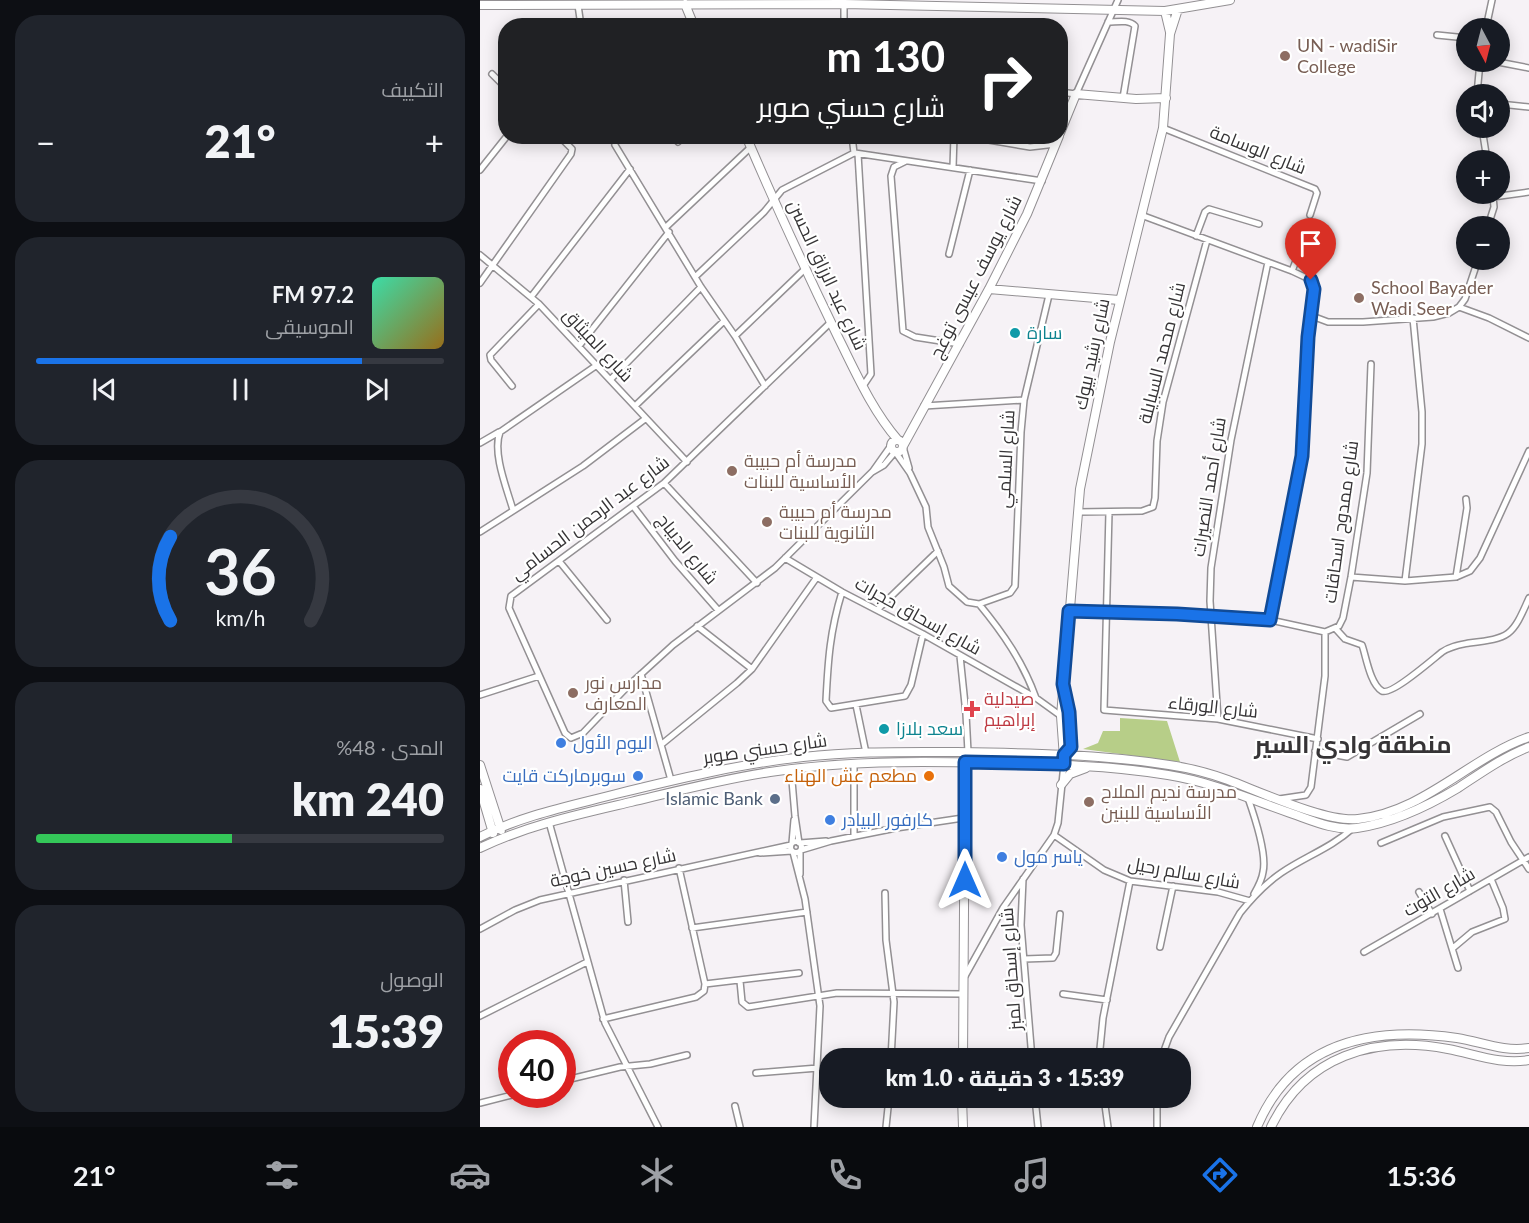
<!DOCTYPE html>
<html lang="ar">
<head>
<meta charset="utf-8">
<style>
	:root { --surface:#171b24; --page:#20242c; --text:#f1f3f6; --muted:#9ea1a6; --line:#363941; --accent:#1a73e8 }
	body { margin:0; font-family:Lato,Cairo,sans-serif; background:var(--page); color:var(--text); direction:rtl; height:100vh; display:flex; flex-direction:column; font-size:22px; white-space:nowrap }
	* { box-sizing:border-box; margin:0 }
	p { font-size:20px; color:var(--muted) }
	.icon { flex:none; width:33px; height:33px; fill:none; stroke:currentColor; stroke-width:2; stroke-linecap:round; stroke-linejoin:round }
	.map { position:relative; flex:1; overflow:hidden; direction:ltr }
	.panel { display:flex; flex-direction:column; gap:15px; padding:15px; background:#0d0f14; width:480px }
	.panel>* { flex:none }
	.banner { position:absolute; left:18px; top:18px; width:570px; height:126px; border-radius:24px; box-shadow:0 3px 15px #0003; direction:rtl; background:#202124; color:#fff; overflow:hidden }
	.needle { width:39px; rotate:173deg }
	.fabs { position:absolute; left:976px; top:18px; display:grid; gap:12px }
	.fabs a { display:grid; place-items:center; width:54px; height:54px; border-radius:50%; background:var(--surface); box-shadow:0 3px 15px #0003; font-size:30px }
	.speed { position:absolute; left:18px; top:1030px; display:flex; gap:12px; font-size:30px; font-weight:700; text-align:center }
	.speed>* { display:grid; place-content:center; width:78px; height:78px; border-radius:50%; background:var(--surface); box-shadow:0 3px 15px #0003; line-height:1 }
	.speed .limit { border:9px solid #d22; background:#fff; color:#111 }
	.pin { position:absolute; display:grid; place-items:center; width:51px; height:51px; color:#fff; margin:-62px -26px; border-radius:50% 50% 50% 0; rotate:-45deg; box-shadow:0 0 6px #0007 }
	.pin .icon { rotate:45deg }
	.me { position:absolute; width:66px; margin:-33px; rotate:0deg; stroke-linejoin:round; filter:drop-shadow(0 0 4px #0008) }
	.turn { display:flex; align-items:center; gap:21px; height:126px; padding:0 24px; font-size:27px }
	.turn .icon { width:78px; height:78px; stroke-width:2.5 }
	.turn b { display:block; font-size:42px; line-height:51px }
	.big { font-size:45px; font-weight:800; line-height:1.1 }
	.panel .tile { flex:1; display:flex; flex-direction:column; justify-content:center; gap:9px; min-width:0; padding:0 21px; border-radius:24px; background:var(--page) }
	.panel .dial { align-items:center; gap:0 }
	.dial svg { height:156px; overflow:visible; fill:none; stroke:var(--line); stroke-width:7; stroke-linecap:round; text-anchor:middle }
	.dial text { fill:var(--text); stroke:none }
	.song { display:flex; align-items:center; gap:18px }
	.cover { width:72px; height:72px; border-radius:9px; background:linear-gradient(135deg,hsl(160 70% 55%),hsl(40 70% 35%)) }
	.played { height:6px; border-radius:3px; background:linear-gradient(90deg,var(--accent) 80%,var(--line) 80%) }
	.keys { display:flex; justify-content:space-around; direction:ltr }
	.heat { display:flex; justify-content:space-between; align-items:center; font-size:33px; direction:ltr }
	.charge { height:9px; border-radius:4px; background:linear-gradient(90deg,#34c759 48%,var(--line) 0) }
	.trip { position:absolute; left:339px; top:1048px; width:372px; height:60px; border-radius:24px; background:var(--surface); box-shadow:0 3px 15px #0003; font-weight:800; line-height:60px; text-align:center; direction:rtl }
	.tab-bar { display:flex; height:96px; justify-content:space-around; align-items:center; background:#090b0e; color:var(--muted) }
	.tab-bar .icon { width:42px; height:42px }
	.tab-bar .current { color:var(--accent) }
	.tab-bar b { font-size:27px; color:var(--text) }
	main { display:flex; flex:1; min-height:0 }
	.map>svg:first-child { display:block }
	.green { fill:#b7ce88 }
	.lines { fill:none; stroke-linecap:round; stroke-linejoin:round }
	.street-casing { stroke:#939093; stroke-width:8 }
	.secondary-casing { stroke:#939093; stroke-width:10 }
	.street { stroke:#fff; stroke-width:5 }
	.secondary { stroke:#fff; stroke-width:8 }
	.route-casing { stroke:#114b97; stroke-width:15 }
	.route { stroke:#1a73e8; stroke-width:10 }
	.education-dot { fill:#8d6e63; stroke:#fff; stroke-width:2 }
	.culture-dot { fill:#0f9aa8; stroke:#fff; stroke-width:2 }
	.health-dot { fill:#e0444e; stroke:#fff; stroke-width:2 }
	.shop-dot { fill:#3f7fe0; stroke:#fff; stroke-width:2 }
	.food-dot { fill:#e8710a; stroke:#fff; stroke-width:2 }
	.service-dot { fill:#5c6f8a; stroke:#fff; stroke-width:2 }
	.labels { text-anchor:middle; stroke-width:4.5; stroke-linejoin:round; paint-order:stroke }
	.education-label { font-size:18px; fill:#785e54; stroke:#fff; text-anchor:start }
	.street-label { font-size:18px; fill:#363436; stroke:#fff }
	.culture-label { font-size:18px; fill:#0d838f; stroke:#fff; text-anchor:start }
	.health-label { font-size:18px; fill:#be3a42; stroke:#fff; text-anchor:start }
	.shop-label { font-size:18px; fill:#366cbe; stroke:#fff; text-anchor:start }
	.food-label { font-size:18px; fill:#c56008; stroke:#fff; text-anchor:end }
	.service-label { font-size:18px; fill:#4e5e75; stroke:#fff; text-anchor:end }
	.district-label { font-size:24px; font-weight:bold; fill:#363436; stroke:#fff }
</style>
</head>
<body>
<main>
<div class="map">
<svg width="1049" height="1127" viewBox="0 0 1049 1127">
	<rect width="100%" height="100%" fill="#f6f2f6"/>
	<path class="green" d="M640,718L687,721L700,762L603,749L618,743L623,731H640Z"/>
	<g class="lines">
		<defs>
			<path id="street" d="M364,4V26
				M98,5L101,26
				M628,22C637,22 649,19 655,26L643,98
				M1006,28L1012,0
				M957,35L987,38
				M1018,62L1049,68
				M12,74L26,88
				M580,92L596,94L638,0
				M997,94L1000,62
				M1020,104L1049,107
				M683,128L835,189L837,193L830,215
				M1002,128L1007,160
				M193,136L198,142
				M372,136L374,153
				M503,139L550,147L576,144
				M135,145L221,287L255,336L285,386
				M375,153L562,181
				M378,154L391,374L383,386
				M426,161L414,167L411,176L423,331L435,337L480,344
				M473,167L474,136
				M0,170L27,136
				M1013,197L1049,192
				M661,215L812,271L829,279L833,284L822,456L790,620
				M1008,226L1014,207L1013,196
				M186,227L271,147
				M716,236L725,212L729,209L779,224
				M469,254L490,170
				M0,255L59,304L207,462
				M812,271L831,222
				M215,277L284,212L302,190L374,153
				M0,283L91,154L92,149L79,136
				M51,297L150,169
				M979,307L1009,318L1049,338
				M832,316L848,322H883L953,317L969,313L979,307L985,299L998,260
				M351,322L184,483L31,596L29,608L85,733L91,738L103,733L148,686L193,645L295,568L392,472L404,465L415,452
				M255,336L326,268
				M99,346L189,232
				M131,379L221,287
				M32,386L11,360L10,355L59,304
				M155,406L244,321
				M444,406L544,400
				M0,443L19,432
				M423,447L429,468
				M416,453L430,473L446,507L448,527L464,567L469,586L487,602L499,604C523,633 543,662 556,698
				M393,471L410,447
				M184,483L277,583
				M153,506L195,561L238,610
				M33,510C27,489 12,453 20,432L117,365
				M598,512L662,511L673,507L675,498L677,441L683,402L727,240
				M629,512L624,710L738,719L838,739
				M0,532L103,466L165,419
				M305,558L362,592L443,634L556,698L581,716
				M79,561L127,620
				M871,577L925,581L976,577L990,571L1000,558L1049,451
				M976,577L987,508L986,499
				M925,581L942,444V412L933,318
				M362,592C350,631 348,660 346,701L351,708L425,696L431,685L443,634
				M499,604L530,593L535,586L541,432L544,400L569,295
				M397,610L458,551
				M589,611L697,614L790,620L845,632L859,626L863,618L871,577L887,473L891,364
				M217,626L272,669
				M855,628L865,639L882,645C886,656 890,684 902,691C911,696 953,659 962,652C971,646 979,645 989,643C1030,638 1032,637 1049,598
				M480,656L486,714L488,752
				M161,674L191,780
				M0,695L59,676
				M376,705L386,753
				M738,719L730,601L731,568L751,440L788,262
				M182,744L257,683L272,669L337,577
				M835,751L867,757L940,714
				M311,769L315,816L319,843
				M768,798C774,815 787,855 783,872C782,880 778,887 774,894
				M799,799L826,795L831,787L845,676V632
				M69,822L125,1023L178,1127
				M574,835L624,870L650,881L738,892L770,901
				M374,836V764
				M965,836L990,891
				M310.5 847a5.5 5.5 0 1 1 11 0a5.5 5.5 0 1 1-11 0Z
				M312,843L314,820
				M320,843L346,841
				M901,843L963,817L1010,807L1016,812L1031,842L1049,869
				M321,850L351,841L416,828L483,818
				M313,852L325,899L340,1006L334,1127
				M280,853L312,851
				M320,874V851
				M543,879L541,925L552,1059
				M144,880L148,922
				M939,892L952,914
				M405,893L406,940L414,1002L411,1059
				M960,909L978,968
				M212,928L327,912
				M0,929L35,910L60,900L311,845
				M680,947L693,886
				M973,948L992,932L1025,919L1023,908L1011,879
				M884,952L1049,857
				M544,959L573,958L576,953L580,914
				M485,976L523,908L574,835L578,823L584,764
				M260,981L262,1002L268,1007L357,993L484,994
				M225,984L319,973
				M583,994L627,1000
				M0,1016L107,962
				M123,1019L216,997L224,991L225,984L199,868
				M619,1059L623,1018L650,881
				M681,1059L689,1037L760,913C772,898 785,884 801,873C824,857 851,848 873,828
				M276,1073L338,1068
				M82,1081L140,1067L170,1064L207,1055
				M555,1098L558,1127
				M624,1098L628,1127
				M0,1103L32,1095
				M255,1106L260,1127
				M406,1127L409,1098
				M677,1127V1098"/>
			<path id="secondary" d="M205,4L214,26
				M0,5L364,4L685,11L750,0
				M685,11L690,32
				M580,133L596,94L656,99L686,98
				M266,136C295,204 326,271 358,337C376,373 392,410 418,440
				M509,289L639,300
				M411 446a6 6 0 1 1 12 0a6 6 0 1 1-12 0Z
				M423,446L509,289L547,214L579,136
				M584,755L590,750L591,744L585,694
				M584,758L581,716L600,489L630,342L683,128L690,34L698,9
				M0,765L21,830
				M581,785L590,774L606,768
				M0,789L13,833
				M0,837C43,815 90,806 136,794C197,779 260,764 323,757C374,751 425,752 476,752C547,753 619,754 689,765C709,768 729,773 748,780C778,791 847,823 878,819C944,812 989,758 1049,737
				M0,848C48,825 100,814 151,802C197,791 243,779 290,772C362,761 436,761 508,763C568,764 629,765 688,775C732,782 772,800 813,814C833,821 855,831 877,828C912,823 948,806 978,788C1001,773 1023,757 1049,747
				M483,1059L485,762
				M482,1098L483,1127
				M777,1127C813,1041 893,1026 977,1038C1002,1042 1023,1052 1049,1048
				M791,1127C825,1056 894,1035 968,1049C995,1054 1021,1065 1049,1060"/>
		</defs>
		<use href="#street" class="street-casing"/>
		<use href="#secondary" class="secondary-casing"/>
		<use href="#street" class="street"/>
		<use href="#secondary" class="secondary"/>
	</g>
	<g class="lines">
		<defs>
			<path id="route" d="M485,880V762L584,764V755L591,747L589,712L583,684L589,611L697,614L790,620L822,456L828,337L834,289L831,280"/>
		</defs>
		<use href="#route" class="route-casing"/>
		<use href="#route" class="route"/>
	</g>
	<g class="education-dot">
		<circle cx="805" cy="56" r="6"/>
		<circle cx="879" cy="298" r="6"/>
		<circle cx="252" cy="471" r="6"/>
		<circle cx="287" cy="522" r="6"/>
		<circle cx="93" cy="693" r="6"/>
		<circle cx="609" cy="802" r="6"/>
	</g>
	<g class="culture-dot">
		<circle cx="535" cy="333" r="6"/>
		<circle cx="404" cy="729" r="6"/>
	</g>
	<path class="health-dot" d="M489 700h6v6h6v6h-6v6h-6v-6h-6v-6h6z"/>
	<g class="shop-dot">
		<circle cx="81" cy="743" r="6"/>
		<circle cx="158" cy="776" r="6"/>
		<circle cx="350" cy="820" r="6"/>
		<circle cx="522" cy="857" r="6"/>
	</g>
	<circle class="food-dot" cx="449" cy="776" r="6"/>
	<circle class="service-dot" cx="295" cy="799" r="6"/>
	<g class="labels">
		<g class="education-label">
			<text x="817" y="52">UN - wadiSir<tspan x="817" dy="21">College</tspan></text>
			<text x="891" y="294">School Bayader<tspan x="891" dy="21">Wadi Seer</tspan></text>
			<text x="264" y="467">مدرسة أم حبيبة<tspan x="264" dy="21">الأساسية للبنات</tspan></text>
			<text x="299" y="518">مدرسة أم حبيبة<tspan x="299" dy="21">الثانوية للبنات</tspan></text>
			<text x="105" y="689">مدارس نور<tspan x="105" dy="21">المعارف</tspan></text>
			<text x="621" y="798">مدرسة نديم الملاح<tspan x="621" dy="21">الأساسية للبنين</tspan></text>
		</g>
		<g class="street-label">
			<text transform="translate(778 150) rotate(22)" y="6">شارع الوسامة</text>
			<text transform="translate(347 275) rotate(65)" y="6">شارع عبد الرزاق الحسن</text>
			<text transform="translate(496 277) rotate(-63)" y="6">شارع يوسف عيسى توغج</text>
			<text transform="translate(118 345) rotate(47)" y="6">شارع الميثاق</text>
			<text transform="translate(682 353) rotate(-76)" y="6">شارع محمد السبايلة</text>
			<text transform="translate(612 354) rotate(-78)" y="6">شارع رشيد بيوك</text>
			<text transform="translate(526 459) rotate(-87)" y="6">شارع السلمي</text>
			<text transform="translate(729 487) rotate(-81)" y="6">شارع أحمد النصيرات</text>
			<text transform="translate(110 518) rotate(-37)" y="6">شارع عبد الرحمن الحسامي</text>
			<text transform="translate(861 522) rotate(-82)" y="6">شارع ممدوح اسحاقات</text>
			<text transform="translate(207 549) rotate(51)" y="6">شارع الديباج</text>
			<text transform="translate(438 616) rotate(29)" y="6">شارع إسحاق حجرات</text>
			<text transform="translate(733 707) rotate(6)" y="6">شارع الورقاء</text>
			<text transform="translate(285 749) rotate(-8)" y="6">شارع حسني صوبر</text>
			<text transform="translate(133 868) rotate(-12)" y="6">شارع حسين خوجة</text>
			<text transform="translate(704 873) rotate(10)" y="6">شارع سالم رحيل</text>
			<text transform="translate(959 892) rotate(-30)" y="6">شارع التوت</text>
			<text transform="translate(531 969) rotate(-94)" y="6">شارع إسحاق لمبز</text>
		</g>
		<g class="culture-label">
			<text x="547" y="339">سارة</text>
			<text x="416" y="735">سعد بلازا</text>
		</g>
		<g class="health-label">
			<text x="504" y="705">صيدلية<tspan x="504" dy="21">إبراهيم</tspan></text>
		</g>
		<g class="shop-label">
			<text x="93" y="749">اليوم الأول</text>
			<text x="146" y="782" text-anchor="end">سوبرماركت قايت</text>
			<text x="362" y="826">كارفور البيادر</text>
			<text x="534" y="863">ياسر مول</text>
		</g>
		<g class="food-label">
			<text x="437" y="782">مطعم عش الهناء</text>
		</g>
		<g class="service-label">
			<text x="283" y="805">Islamic Bank</text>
		</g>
		<g class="district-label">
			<text x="873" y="753">منطقة وادي السير</text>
		</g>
	</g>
</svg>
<div class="fabs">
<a><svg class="needle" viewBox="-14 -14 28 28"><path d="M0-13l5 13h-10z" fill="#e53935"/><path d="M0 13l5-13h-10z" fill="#9ea1a6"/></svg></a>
<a><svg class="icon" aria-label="sound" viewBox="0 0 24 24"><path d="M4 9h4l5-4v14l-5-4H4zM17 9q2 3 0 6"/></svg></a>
<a>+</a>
<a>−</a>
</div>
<div class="speed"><div class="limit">40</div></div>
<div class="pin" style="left:831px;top:280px;background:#d93025"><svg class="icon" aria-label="arrive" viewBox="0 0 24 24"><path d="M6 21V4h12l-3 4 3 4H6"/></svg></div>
<svg class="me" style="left:485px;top:880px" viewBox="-20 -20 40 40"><path d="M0-17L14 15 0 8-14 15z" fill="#1a73e8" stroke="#fff" stroke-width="4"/></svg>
<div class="trip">15:39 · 3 دقيقة · 1.0 km</div>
<div class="banner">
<div class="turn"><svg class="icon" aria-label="right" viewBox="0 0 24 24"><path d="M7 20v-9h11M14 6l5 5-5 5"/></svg><div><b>130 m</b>شارع حسني صوبر</div></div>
</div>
</div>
<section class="panel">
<div class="tile"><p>التكييف</p>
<div class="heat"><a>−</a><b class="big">21°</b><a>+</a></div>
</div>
<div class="tile">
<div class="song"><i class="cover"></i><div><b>97.2 FM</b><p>الموسيقى</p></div></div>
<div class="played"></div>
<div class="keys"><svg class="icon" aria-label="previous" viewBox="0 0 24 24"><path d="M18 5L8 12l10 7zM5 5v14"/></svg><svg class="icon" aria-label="pause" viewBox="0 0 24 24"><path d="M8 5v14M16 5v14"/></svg><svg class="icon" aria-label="next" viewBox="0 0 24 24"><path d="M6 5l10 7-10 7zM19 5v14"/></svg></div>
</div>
<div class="tile dial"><svg viewBox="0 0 100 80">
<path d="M14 69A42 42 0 1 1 86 69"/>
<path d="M14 69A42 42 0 0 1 14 26" stroke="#1a73e8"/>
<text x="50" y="56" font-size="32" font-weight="700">36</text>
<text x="50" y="72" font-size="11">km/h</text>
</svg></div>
<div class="tile"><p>المدى · 48%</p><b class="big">240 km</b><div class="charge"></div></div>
<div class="tile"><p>الوصول</p><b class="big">15:39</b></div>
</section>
</main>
<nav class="tab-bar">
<b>15:36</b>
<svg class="icon current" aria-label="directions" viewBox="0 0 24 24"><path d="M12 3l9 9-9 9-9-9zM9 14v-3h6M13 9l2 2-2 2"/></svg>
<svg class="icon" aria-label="music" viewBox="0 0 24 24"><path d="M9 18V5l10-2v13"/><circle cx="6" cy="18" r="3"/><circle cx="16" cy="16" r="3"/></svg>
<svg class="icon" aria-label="phone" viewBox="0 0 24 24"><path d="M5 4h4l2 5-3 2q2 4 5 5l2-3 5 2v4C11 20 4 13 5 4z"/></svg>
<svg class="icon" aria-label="climate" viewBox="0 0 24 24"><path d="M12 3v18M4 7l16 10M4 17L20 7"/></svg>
<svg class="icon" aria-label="car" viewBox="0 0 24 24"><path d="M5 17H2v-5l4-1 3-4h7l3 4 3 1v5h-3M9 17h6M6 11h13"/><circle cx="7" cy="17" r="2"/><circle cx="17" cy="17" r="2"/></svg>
<svg class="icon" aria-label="filters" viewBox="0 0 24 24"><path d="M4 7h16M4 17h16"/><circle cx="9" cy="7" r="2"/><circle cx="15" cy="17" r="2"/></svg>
<b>21°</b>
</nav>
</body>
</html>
